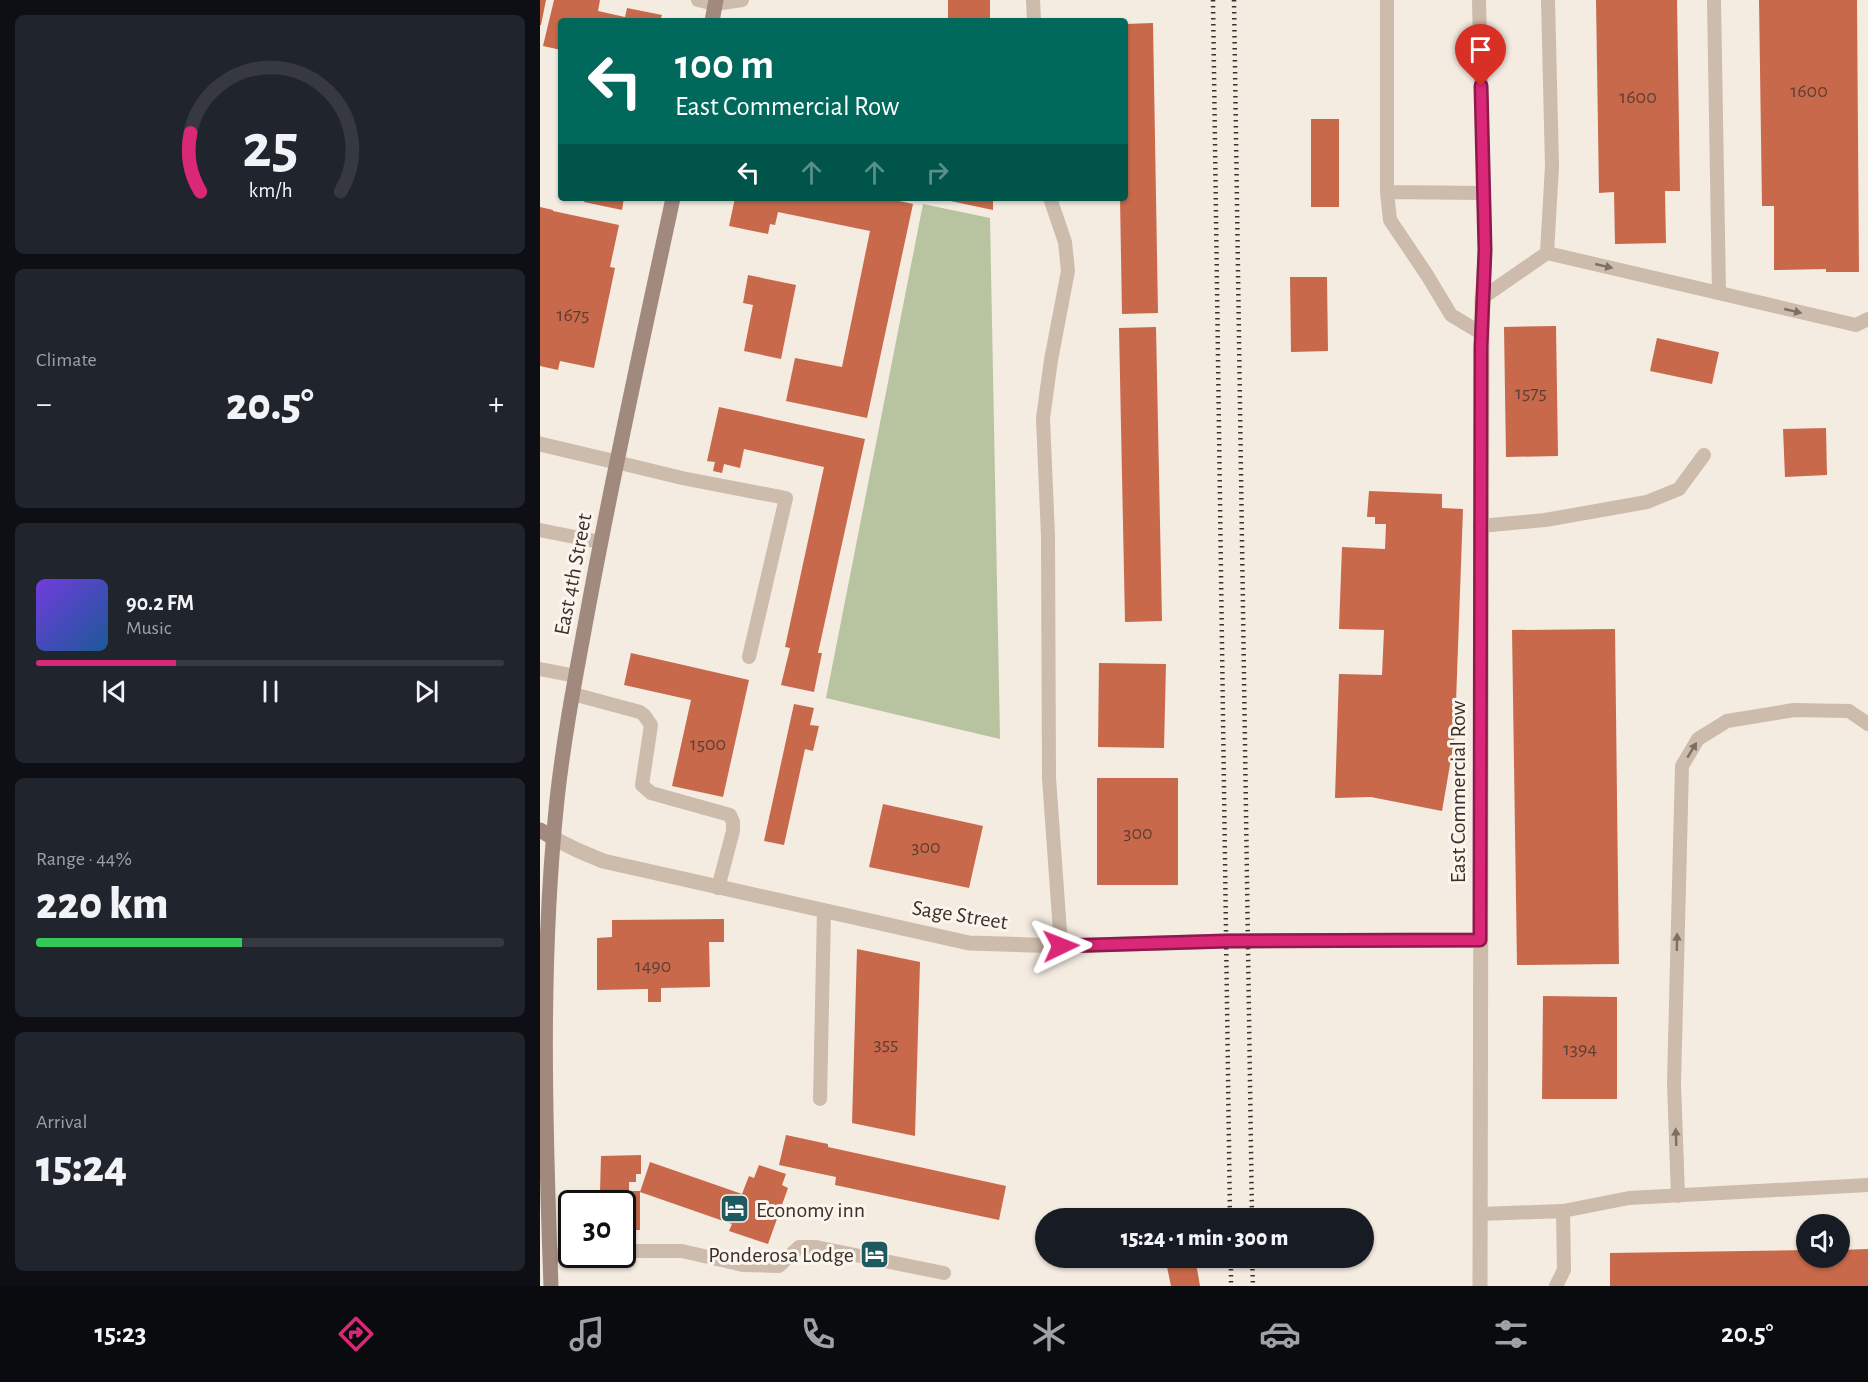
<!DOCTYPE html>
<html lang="en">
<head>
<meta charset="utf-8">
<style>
	:root { --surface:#171b24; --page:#20242c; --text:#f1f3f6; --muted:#9ea1a6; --line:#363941; --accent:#db2777 }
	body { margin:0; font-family:"Alegreya Sans",sans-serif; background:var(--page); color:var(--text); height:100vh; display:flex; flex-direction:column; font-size:22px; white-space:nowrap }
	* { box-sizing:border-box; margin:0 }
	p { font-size:20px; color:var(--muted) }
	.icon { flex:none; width:33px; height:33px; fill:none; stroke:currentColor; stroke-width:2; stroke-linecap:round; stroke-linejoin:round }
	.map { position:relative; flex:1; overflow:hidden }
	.sheet { display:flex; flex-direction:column; gap:15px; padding:15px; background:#0d0f14; width:540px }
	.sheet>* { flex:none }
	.hud { position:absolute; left:18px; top:18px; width:570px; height:183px; border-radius:6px; box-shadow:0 2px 4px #0004; background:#00695c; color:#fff; overflow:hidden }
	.fabs { position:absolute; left:1256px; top:1214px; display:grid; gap:12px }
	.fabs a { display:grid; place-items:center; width:54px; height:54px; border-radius:50%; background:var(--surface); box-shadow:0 2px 4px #0004; font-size:30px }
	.speed { position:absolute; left:18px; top:1190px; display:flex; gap:12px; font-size:30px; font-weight:700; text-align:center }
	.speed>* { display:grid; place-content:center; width:78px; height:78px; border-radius:50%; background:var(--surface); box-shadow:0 2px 4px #0004; line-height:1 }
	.speed .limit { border:3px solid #111; border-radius:9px; background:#fff; color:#111 }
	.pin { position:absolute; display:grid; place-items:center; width:51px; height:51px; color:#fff; margin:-62px -26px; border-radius:50% 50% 50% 0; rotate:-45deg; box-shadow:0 0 6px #0007 }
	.pin .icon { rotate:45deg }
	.me { position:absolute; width:66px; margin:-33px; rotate:88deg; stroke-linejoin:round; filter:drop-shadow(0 0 4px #0008) }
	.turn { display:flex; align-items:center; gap:21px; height:126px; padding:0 18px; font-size:27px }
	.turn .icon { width:78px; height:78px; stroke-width:2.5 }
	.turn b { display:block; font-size:42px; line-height:51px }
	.lanes { display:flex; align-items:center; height:57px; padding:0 18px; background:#0003; justify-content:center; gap:30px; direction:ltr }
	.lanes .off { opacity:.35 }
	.big { font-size:45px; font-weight:800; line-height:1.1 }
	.sheet .widget { flex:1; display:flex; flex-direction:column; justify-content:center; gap:9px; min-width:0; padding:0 21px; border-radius:9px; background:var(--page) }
	.sheet .dial { align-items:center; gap:0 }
	.dial svg { height:156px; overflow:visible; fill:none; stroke:var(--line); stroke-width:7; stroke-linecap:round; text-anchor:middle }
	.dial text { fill:var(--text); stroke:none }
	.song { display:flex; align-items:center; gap:18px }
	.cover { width:72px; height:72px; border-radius:9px; background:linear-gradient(135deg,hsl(260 70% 55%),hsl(210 70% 35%)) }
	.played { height:6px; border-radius:3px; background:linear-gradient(90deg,var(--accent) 30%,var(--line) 30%) }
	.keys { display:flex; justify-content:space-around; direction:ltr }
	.heat { display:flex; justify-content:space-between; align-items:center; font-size:33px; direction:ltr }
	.charge { height:9px; border-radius:4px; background:linear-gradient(90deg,#34c759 44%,var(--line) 0) }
	.trip { position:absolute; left:495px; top:1208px; width:339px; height:60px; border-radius:30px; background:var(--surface); box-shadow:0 2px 4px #0004; font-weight:800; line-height:60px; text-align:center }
	.dock { display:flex; height:96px; justify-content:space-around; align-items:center; background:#090b0e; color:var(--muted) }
	.dock .icon { width:42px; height:42px }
	.dock .selected { color:var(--accent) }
	.dock b { font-size:27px; color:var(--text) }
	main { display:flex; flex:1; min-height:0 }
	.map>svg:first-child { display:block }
	.green { fill:#b8c4a0 }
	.building { fill:#c8694b }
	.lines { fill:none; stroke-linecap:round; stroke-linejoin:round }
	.lane { stroke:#cdbbac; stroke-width:14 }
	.street { stroke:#cdbbac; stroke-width:15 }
	.secondary { stroke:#a18a7d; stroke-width:15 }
	.rail { stroke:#3b302b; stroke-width:4.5; stroke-dasharray:1.5 4.5; stroke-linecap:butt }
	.oneway { fill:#7d6f65 }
	.route-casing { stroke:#8e194d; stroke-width:15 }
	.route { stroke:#db2777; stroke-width:10 }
	.labels { text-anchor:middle; stroke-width:6; stroke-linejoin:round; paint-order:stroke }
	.number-label { font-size:20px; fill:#5e3e33 }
	.street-label { font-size:22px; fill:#3b302b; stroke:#fbf5ee }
	.poi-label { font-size:22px; fill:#3b302b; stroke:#fbf5ee; text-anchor:start }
</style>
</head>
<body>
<main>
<section class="sheet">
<div class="widget dial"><svg viewBox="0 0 100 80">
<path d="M14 69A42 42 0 1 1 86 69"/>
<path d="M14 69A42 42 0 0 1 9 39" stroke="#db2777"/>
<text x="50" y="56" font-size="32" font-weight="700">25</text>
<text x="50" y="72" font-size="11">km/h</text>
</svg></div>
<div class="widget"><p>Climate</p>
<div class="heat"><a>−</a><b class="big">20.5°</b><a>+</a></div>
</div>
<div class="widget">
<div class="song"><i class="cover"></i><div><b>90.2 FM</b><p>Music</p></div></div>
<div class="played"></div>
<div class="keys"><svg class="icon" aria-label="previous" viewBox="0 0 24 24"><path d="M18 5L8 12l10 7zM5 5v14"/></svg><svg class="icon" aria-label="pause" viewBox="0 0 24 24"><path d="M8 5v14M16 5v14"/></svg><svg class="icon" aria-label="next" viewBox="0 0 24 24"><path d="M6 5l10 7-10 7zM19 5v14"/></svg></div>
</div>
<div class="widget"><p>Range · 44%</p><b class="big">220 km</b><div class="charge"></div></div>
<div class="widget"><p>Arrival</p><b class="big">15:24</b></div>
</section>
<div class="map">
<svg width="1328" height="1286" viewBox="0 0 1328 1286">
	<rect width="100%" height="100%" fill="#f4ebe1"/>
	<path class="green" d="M383,204L450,218L460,739L286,698Z"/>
	<path class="building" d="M0,0H6L1,25H0Z
		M14,0H60L58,11L85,17L87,8L122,15L120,21H21V50L3,46Z
		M408,0H450V21H408Z
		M1056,0H1137L1140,191H1125L1126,243L1075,244L1074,192L1059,193Z
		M1219,0H1317L1319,272H1286V269L1234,270V206H1222Z
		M613,23L618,313L582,314L580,198H585V24Z
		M771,119H799V207H771Z
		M45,198H84L82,210L44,202Z
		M195,198H346L373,204L327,418L246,401L255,358L302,367L330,231L238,212L235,225L230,224L228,234L189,226Z
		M401,198H453V210L401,199Z
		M0,207L13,210V211L79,225L70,267L75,268L54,368L20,361L18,370L0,366Z
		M208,275L256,285L241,359L204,351L213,305L203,303Z
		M750,277H787L788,351L751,352Z
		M1016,326L1018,456L966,457L964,327Z
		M616,327L622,621L585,622L579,328Z
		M1117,338L1179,352L1172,384L1110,371Z
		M179,407L325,439L278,653H282L274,692L241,685L250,648L245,647L284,467L204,449L200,468L184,464L182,473L173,471L175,462L167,461Z
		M1286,428L1287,475L1245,477L1243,429Z
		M829,491L902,494V508L923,509L915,730H916L902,811L831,797L795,798L799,674L842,675L844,630L799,629L802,547L845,549L846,524H835V517H827Z
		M1075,629L1079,964L977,965L972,630Z
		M91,653L209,680L183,797L132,786L151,700L84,685Z
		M559,663L626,664L624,748L558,747Z
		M254,704L274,708L270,725L279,726L273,751L265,749L244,845L224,841Z
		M557,778H638V885H557Z
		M343,804L443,826L429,888L329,867Z
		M184,919V942H169L170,987L121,988V1002H108V989L57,990V938L72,937V920Z
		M317,949L380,962L375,1136L312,1123Z
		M1003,996L1077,997V1099H1002Z
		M246,1135L288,1144V1147L466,1186L459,1220L295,1185L296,1177L239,1165Z
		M101,1155V1174H96V1182H89V1191H100V1230H82V1203H67V1192H60L61,1156Z
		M110,1162L202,1194L209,1176L214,1178L219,1165L246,1174L242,1185L248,1188L228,1244L189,1231L192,1224L100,1192Z
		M657,1209L658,1218H630V1215Z
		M1328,1249V1286H1070V1253L1266,1250V1257H1299V1250Z
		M655,1257L660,1286H631L626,1262Z"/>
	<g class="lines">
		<path class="lane" d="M158,0L175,4L202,0
			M493,0L494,21
			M847,0V192L944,193
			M939,0L945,250L942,298
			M1174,0L1179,293
			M847,192L850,220L887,275L911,315L941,333
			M510,198L525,242L528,271L511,360L503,418L508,536L509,778L521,946
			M1007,253L1012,166L1008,0
			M942,298L1007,253L1316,325L1328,319
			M76,462L142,478L246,498L209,657
			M940,526L1005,520L1107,502L1139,489L1164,455
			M0,530L60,542
			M0,669L36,676
			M33,694L100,712L104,715L111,725L102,785L111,793L190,815L193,822V831L178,888
			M280,1099L284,911
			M1138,1196L1134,1083L1142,766L1158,739L1187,721L1254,710L1309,711L1328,724
			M1023,1211L1089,1198L1328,1185
			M940,1214L1023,1211L1024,1270L1016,1286
			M82,1251H142L203,1265L239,1266L259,1247H276L404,1273
			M10,1256L41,1254"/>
		<path class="street" d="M0,444L76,462
			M13,838L37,850L63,861L429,943L521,946L687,941L940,940
			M940,1286L942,298"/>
		<path class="secondary" d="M172,21L176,0
			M0,830L13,838
			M11,1286C5,1124 0,961 17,800C24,734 37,669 49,604C74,468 104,333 133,198"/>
		<path class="rail" d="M673,0L690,1218
			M694,0L712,1218
			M691,1257V1286
			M712,1257L713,1286"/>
	</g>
	<defs><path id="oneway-solid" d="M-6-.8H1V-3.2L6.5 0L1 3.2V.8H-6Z" transform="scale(1.5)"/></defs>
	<g class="oneway">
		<use href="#oneway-solid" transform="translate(1064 266) rotate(13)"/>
		<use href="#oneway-solid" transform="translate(1253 311) rotate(13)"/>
		<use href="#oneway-solid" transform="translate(1152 750) rotate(-59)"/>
		<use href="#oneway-solid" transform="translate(1137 942) rotate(-89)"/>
		<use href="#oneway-solid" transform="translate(1136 1137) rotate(-92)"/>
	</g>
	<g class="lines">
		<defs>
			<path id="route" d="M521,946L687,941L940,940L941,347L945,250L941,86"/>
		</defs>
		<use href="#route" class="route-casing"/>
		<use href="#route" class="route"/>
	</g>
	<defs>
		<symbol id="hotel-square" viewBox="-11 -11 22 22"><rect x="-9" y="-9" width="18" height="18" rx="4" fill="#1f5a5e" stroke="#fbf5ee"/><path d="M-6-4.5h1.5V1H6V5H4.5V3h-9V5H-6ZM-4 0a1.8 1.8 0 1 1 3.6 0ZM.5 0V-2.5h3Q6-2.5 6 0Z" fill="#fff"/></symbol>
	</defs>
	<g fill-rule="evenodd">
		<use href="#hotel-square" x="178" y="1192" width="33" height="33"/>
		<use href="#hotel-square" x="318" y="1238" width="33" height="33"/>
	</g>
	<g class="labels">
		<g class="number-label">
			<text x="1269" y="97">1600</text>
			<text x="1098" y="103">1600</text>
			<text x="33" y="321">1675</text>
			<text x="991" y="399">1575</text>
			<text x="168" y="750">1500</text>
			<text x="598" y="839">300</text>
			<text x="386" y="853">300</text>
			<text x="113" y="972">1490</text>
			<text x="346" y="1050">355</text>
			<text x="1040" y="1055">1394</text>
		</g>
		<g class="street-label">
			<text transform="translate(32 574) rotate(-79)" y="8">East 4th Street</text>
			<text transform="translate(917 792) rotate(-90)" y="8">East Commercial Row</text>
			<text transform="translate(420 914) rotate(9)" y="8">Sage Street</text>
		</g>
		<g class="poi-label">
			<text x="216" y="1217">Economy inn</text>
			<text x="314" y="1262" text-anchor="end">Ponderosa Lodge</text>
		</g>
	</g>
</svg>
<div class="fabs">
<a><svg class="icon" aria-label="sound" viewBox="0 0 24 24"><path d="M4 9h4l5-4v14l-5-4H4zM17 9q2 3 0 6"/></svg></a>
</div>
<div class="speed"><div class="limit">30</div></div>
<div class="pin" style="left:941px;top:86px;background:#d93025"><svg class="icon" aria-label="arrive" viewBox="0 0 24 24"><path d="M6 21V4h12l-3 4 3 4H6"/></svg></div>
<svg class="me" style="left:521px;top:946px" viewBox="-20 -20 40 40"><path d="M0-17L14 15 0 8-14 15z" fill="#db2777" stroke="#fff" stroke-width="4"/></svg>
<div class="trip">15:24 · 1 min · 300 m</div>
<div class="hud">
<div class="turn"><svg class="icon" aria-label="left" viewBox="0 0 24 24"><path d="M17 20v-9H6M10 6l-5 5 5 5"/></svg><div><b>100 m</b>East Commercial Row</div></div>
<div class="lanes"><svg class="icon" aria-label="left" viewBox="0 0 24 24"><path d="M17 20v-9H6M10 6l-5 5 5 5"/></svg><svg class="icon off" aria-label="ahead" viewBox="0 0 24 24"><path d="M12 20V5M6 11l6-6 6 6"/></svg><svg class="icon off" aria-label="ahead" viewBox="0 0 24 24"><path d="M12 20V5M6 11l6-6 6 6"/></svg><svg class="icon off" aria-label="right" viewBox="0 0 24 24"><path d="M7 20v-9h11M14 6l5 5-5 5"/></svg></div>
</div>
</div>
</main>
<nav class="dock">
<b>15:23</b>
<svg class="icon selected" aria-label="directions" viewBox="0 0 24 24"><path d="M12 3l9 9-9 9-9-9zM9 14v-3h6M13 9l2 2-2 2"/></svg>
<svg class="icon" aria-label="music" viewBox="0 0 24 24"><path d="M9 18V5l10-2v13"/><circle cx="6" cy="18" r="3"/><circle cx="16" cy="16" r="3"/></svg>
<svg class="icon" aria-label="phone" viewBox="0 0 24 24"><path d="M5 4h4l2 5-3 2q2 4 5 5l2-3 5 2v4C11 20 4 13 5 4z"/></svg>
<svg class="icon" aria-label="climate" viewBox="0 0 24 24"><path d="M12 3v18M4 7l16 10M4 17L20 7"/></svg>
<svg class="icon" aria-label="car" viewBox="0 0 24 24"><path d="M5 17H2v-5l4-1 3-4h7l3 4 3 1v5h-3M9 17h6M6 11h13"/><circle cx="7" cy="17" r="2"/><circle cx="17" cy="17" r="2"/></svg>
<svg class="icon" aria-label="filters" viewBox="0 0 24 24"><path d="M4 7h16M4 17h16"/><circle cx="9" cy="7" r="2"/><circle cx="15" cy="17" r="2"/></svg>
<b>20.5°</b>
</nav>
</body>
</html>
